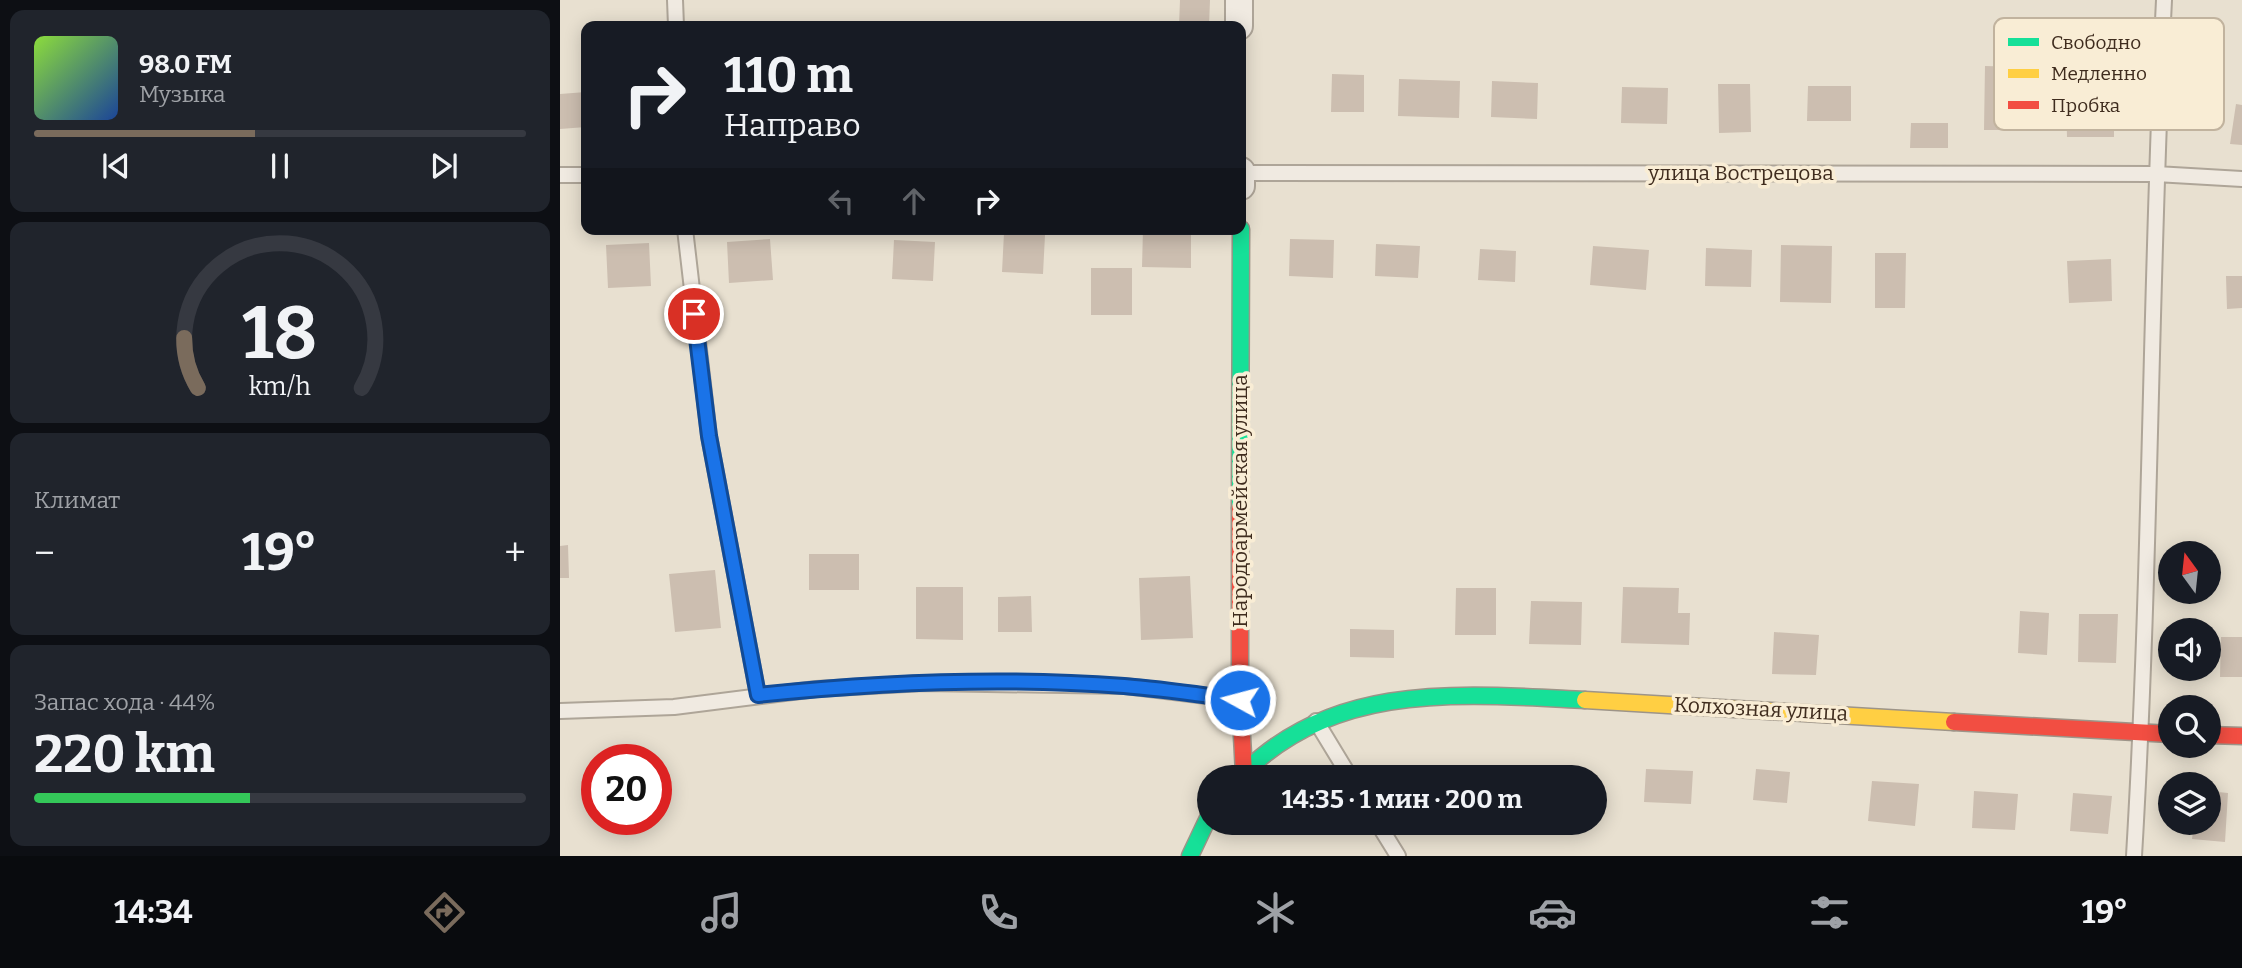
<!DOCTYPE html>
<html lang="ru">
<head>
<meta charset="utf-8">
<style>
	:root { --surface:#171b24; --page:#20242c; --text:#f1f3f6; --muted:#9ea1a6; --line:#363941; --accent:#7a6b5c }
	body { margin:0; font-family:Bitter,serif; background:var(--page); color:var(--text); height:100vh; display:flex; flex-direction:column; font-size:26px; white-space:nowrap }
	* { box-sizing:border-box; margin:0 }
	p { font-size:23px; color:var(--muted) }
	.icon { flex:none; width:38px; height:38px; fill:none; stroke:currentColor; stroke-width:2; stroke-linecap:round; stroke-linejoin:round }
	.map { position:relative; flex:1; overflow:hidden }
	.side { display:flex; flex-direction:column; gap:10px; padding:10px; background:#0d0f14; width:560px }
	.side>* { flex:none }
	.banner { position:absolute; left:21px; top:21px; width:665px; height:214px; border-radius:14px; box-shadow:0 4px 18px #0003; background:#171b24; color:var(--text); overflow:hidden }
	.needle { width:46px; rotate:345deg }
	.buttons { position:absolute; left:1598px; top:541px; display:grid; gap:14px }
	.buttons a { display:grid; place-items:center; width:63px; height:63px; border-radius:50%; background:var(--surface); box-shadow:0 4px 18px #0003; font-size:35px }
	.speed { position:absolute; left:21px; top:744px; display:flex; gap:14px; font-size:35px; font-weight:700; text-align:center }
	.speed>* { display:grid; place-content:center; width:91px; height:91px; border-radius:50%; background:var(--surface); box-shadow:0 4px 18px #0003; line-height:1 }
	.speed .limit { border:10px solid #d22; background:#fff; color:#111 }
	.pin { position:absolute; display:grid; place-items:center; width:60px; height:60px; color:#fff; margin:-30px; border:4px solid #fff; border-radius:50%; box-shadow:0 2px 7px #0007 }
	.me { position:absolute; width:77px; margin:-38px; rotate:277deg; stroke-linejoin:round; filter:drop-shadow(0 0 5px #0008) }
	.turn { display:flex; align-items:center; gap:24px; height:147px; padding:0 28px; font-size:32px }
	.turn .icon { width:91px; height:91px; stroke-width:2.5 }
	.turn b { display:block; font-size:49px; line-height:60px }
	.lanes { display:flex; align-items:center; height:66px; padding:0 28px; background:#0003; justify-content:center; gap:35px; direction:ltr }
	.lanes .off { opacity:.35 }
	.big { font-size:52px; font-weight:700; line-height:1.1 }
	.side .widget { flex:1; display:flex; flex-direction:column; justify-content:center; gap:10px; min-width:0; padding:0 24px; border-radius:14px; background:var(--page) }
	.side .dial { align-items:center; gap:0 }
	.dial svg { height:182px; overflow:visible; fill:none; stroke:var(--line); stroke-width:7; stroke-linecap:round; text-anchor:middle }
	.dial text { fill:var(--text); stroke:none }
	.song { display:flex; align-items:center; gap:21px }
	.cover { width:84px; height:84px; border-radius:10px; background:linear-gradient(135deg,hsl(90 70% 55%),hsl(220 70% 35%)) }
	.played { height:7px; border-radius:4px; background:linear-gradient(90deg,var(--accent) 45%,var(--line) 45%) }
	.keys { display:flex; justify-content:space-around; direction:ltr }
	.heat { display:flex; justify-content:space-between; align-items:center; font-size:38px; direction:ltr }
	.charge { height:10px; border-radius:5px; background:linear-gradient(90deg,#34c759 44%,var(--line) 0) }
	.trip { position:absolute; left:637px; top:765px; width:410px; height:70px; border-radius:35px; background:var(--surface); box-shadow:0 4px 18px #0003; font-weight:700; line-height:70px; text-align:center }
	.dock { display:flex; height:112px; justify-content:space-around; align-items:center; background:#090b0e; color:var(--muted) }
	.dock .icon { width:49px; height:49px }
	.dock .on { color:var(--accent) }
	.dock b { font-size:32px; color:var(--text) }
	main { display:flex; flex:1; min-height:0 }
	.map>svg:first-child { display:block }
	.building { fill:#ccbeb0 }
	.lines { fill:none; stroke-linecap:round; stroke-linejoin:round }
	.lane-casing { stroke:#aea598; stroke-width:18 }
	.street-casing { stroke:#aea598; stroke-width:30 }
	.fast-casing { stroke:#9d9488; stroke-width:19 }
	.slow-casing { stroke:#9d9488; stroke-width:19 }
	.jam-casing { stroke:#9d9488; stroke-width:19 }
	.lane { stroke:#f0eae1; stroke-width:14 }
	.street { stroke:#f0eae1; stroke-width:26 }
	.fast { stroke:#16e098; stroke-width:16 }
	.slow { stroke:#ffcf43; stroke-width:16 }
	.jam { stroke:#f24e42; stroke-width:16 }
	.route-casing { stroke:#114b97; stroke-width:18 }
	.route { stroke:#1a73e8; stroke-width:12 }
	.labels { text-anchor:middle; stroke-width:7; stroke-linejoin:round; paint-order:stroke }
	.street-label { font-size:21px; fill:#3f2c1e; stroke:#f9edd5 }
	.key { fill:#f9edd5; stroke:#c1b39e; stroke-width:2 }
	.key-label { font-size:19px; fill:#3f2c1e }
</style>
</head>
<body>
<main>
<section class="side">
<div class="widget">
<div class="song"><i class="cover"></i><div><b>98.0 FM</b><p>Музыка</p></div></div>
<div class="played"></div>
<div class="keys"><svg class="icon" aria-label="previous" viewBox="0 0 24 24"><path d="M18 5L8 12l10 7zM5 5v14"/></svg><svg class="icon" aria-label="pause" viewBox="0 0 24 24"><path d="M8 5v14M16 5v14"/></svg><svg class="icon" aria-label="next" viewBox="0 0 24 24"><path d="M6 5l10 7-10 7zM19 5v14"/></svg></div>
</div>
<div class="widget dial"><svg viewBox="0 0 100 80">
<path d="M14 69A42 42 0 1 1 86 69"/>
<path d="M14 69A42 42 0 0 1 8 47" stroke="#7a6b5c"/>
<text x="50" y="56" font-size="32" font-weight="700">18</text>
<text x="50" y="72" font-size="11">km/h</text>
</svg></div>
<div class="widget"><p>Климат</p>
<div class="heat"><a>−</a><b class="big">19°</b><a>+</a></div>
</div>
<div class="widget"><p>Запас хода · 44%</p><b class="big">220 km</b><div class="charge"></div></div>
</section>
<div class="map">
<svg width="1682" height="856" viewBox="0 0 1682 856">
	<rect width="100%" height="100%" fill="#e8e0d0"/>
	<path class="building" d="M620,0H650L649,26H619Z
		M1425,66L1460,67L1459,130H1424Z
		M772,74L804,75V112H771Z
		M839,79L900,81L899,118L838,116Z
		M932,81L978,83L977,119L931,117Z
		M1158,84H1190L1191,132L1159,133Z
		M1248,86H1291V121H1247Z
		M1062,87L1108,88L1107,124L1061,123Z
		M26,92V127L0,129V94Z
		M1506,99H1554V137H1507Z
		M1676,104L1682,105V145L1670,144Z
		M1351,123H1388V148H1350Z
		M583,229H631V268L582,267Z
		M444,233L485,235L483,274L442,272Z
		M210,239L213,280L169,283L167,242Z
		M730,239L774,240L773,278L729,276Z
		M334,240L375,242L373,281L332,279Z
		M89,243L91,286L48,288L46,245Z
		M816,244L860,246L858,278L815,276Z
		M1221,245L1272,246L1271,303L1220,302Z
		M1033,246L1089,250L1086,290L1030,285Z
		M1146,248L1192,250L1191,287L1145,286Z
		M920,249L956,251L955,282L918,280Z
		M1315,253H1346L1345,308H1315Z
		M1551,259L1552,301L1509,303L1507,261Z
		M531,268H572V315H531Z
		M1666,276H1682V308L1667,309Z
		M8,545L9,578H0V546Z
		M249,554H299V590H249Z
		M155,570L161,628L115,632L109,574Z
		M630,576L633,638L581,640L579,578Z
		M356,587H403V640L356,639Z
		M1063,587L1119,588L1118,613H1130L1129,645L1061,643Z
		M896,588H936V635H895Z
		M471,596L472,632H438V597Z
		M971,601L1022,602L1021,645L969,644Z
		M1460,611L1489,613L1487,655L1458,653Z
		M1519,614H1558L1556,663L1518,662Z
		M790,629L834,630V658L790,657Z
		M1214,632L1259,635L1256,675L1212,674Z
		M1661,637H1682V677H1660Z
		M1086,769L1133,771L1131,804L1084,802Z
		M1196,769L1230,772L1227,803L1193,800Z
		M1312,781L1359,784L1355,826L1308,821Z
		M1414,791L1458,794L1455,830L1412,828Z
		M1648,791L1668,793L1665,842L1632,839L1634,822H1648Z
		M1513,793L1552,796L1548,834L1510,831Z"/>
	<g class="lines">
		<defs>
			<path id="lane" d="M115,0L116,26
				M681,173L1596,174L1682,179
				M0,175H26
				M125,229L149,436L198,695
				M0,711L114,707L256,689L364,683L565,686L679,700
				M756,721L790,777
				M817,822L838,856
				M1574,856C1591,571 1590,285 1604,0"/>
			<path id="street" d="M679,0V26
				M681,171V186"/>
			<path id="fast" d="M680,508L681,229
				M680,777C772,680 903,694 1025,700
				M630,856L649,816"/>
			<path id="slow" d="M1025,700L1394,722"/>
			<path id="jam" d="M680,508V700L684,773
				M1394,722L1610,734
				M1648,735L1682,736"/>
		</defs>
		<use href="#lane" class="lane-casing"/>
		<use href="#street" class="street-casing"/>
		<use href="#fast" class="fast-casing"/>
		<use href="#slow" class="slow-casing"/>
		<use href="#jam" class="jam-casing"/>
		<use href="#lane" class="lane"/>
		<use href="#street" class="street"/>
		<use href="#fast" class="fast"/>
		<use href="#slow" class="slow"/>
		<use href="#jam" class="jam"/>
	</g>
	<g class="lines">
		<defs>
			<path id="route" d="M134,314L149,436L198,695C319,682 442,677 564,686C603,689 641,695 680,700"/>
		</defs>
		<use href="#route" class="route-casing"/>
		<use href="#route" class="route"/>
	</g>
	<g class="labels">
		<g class="street-label">
			<text x="1181" y="180">улица Вострецова</text>
			<text transform="translate(680 501) rotate(-90)" y="7">Народоармейская улица</text>
			<text transform="translate(1201 709) rotate(3)" y="7">Колхозная улица</text>
		</g>
	</g>
	<rect x="1434" y="18" width="230" height="112" rx="10" class="key"/>
	<rect x="1448" y="38" width="31" height="8" fill="#16e098"/>
	<rect x="1448" y="69" width="31" height="9" fill="#ffcf43"/>
	<rect x="1448" y="101" width="31" height="8" fill="#f24e42"/>
	<g class="key-label">
		<text x="1491" y="49">Свободно</text>
		<text x="1491" y="80">Медленно</text>
		<text x="1491" y="112">Пробка</text>
	</g>
</svg>
<div class="buttons">
<a><svg class="needle" viewBox="-14 -14 28 28"><path d="M0-13l5 13h-10z" fill="#e53935"/><path d="M0 13l5-13h-10z" fill="#9ea1a6"/></svg></a>
<a><svg class="icon" aria-label="sound" viewBox="0 0 24 24"><path d="M4 9h4l5-4v14l-5-4H4zM17 9q2 3 0 6"/></svg></a>
<a><svg class="icon" aria-label="search" viewBox="0 0 24 24"><circle cx="10" cy="10" r="6"/><path d="M15 15l6 6"/></svg></a>
<a><svg class="icon" aria-label="layers" viewBox="0 0 24 24"><path d="M12 4l9 5-9 5-9-5zM3 14l9 5 9-5"/></svg></a>
</div>
<div class="speed"><div class="limit">20</div></div>
<div class="pin" style="left:134px;top:314px;background:#d93025"><svg class="icon" aria-label="arrive" viewBox="0 0 24 24"><path d="M6 21V4h12l-3 4 3 4H6"/></svg></div>
<svg class="me" style="left:680px;top:700px" viewBox="-20 -20 40 40"><circle r="17" fill="#1a73e8" stroke="#fff" stroke-width="3"/><path d="M0-11L8 9 0 5-8 9z" fill="#fff"/></svg>
<div class="trip">14:35 · 1 мин · 200 m</div>
<div class="banner">
<div class="turn"><svg class="icon" aria-label="right" viewBox="0 0 24 24"><path d="M7 20v-9h11M14 6l5 5-5 5"/></svg><div><b>110 m</b>Направо</div></div>
<div class="lanes"><svg class="icon off" aria-label="left" viewBox="0 0 24 24"><path d="M17 20v-9H6M10 6l-5 5 5 5"/></svg><svg class="icon off" aria-label="ahead" viewBox="0 0 24 24"><path d="M12 20V5M6 11l6-6 6 6"/></svg><svg class="icon" aria-label="right" viewBox="0 0 24 24"><path d="M7 20v-9h11M14 6l5 5-5 5"/></svg></div>
</div>
</div>
</main>
<nav class="dock">
<b>14:34</b>
<svg class="icon on" aria-label="directions" viewBox="0 0 24 24"><path d="M12 3l9 9-9 9-9-9zM9 14v-3h6M13 9l2 2-2 2"/></svg>
<svg class="icon" aria-label="music" viewBox="0 0 24 24"><path d="M9 18V5l10-2v13"/><circle cx="6" cy="18" r="3"/><circle cx="16" cy="16" r="3"/></svg>
<svg class="icon" aria-label="phone" viewBox="0 0 24 24"><path d="M5 4h4l2 5-3 2q2 4 5 5l2-3 5 2v4C11 20 4 13 5 4z"/></svg>
<svg class="icon" aria-label="climate" viewBox="0 0 24 24"><path d="M12 3v18M4 7l16 10M4 17L20 7"/></svg>
<svg class="icon" aria-label="car" viewBox="0 0 24 24"><path d="M5 17H2v-5l4-1 3-4h7l3 4 3 1v5h-3M9 17h6M6 11h13"/><circle cx="7" cy="17" r="2"/><circle cx="17" cy="17" r="2"/></svg>
<svg class="icon" aria-label="filters" viewBox="0 0 24 24"><path d="M4 7h16M4 17h16"/><circle cx="9" cy="7" r="2"/><circle cx="15" cy="17" r="2"/></svg>
<b>19°</b>
</nav>
</body>
</html>
